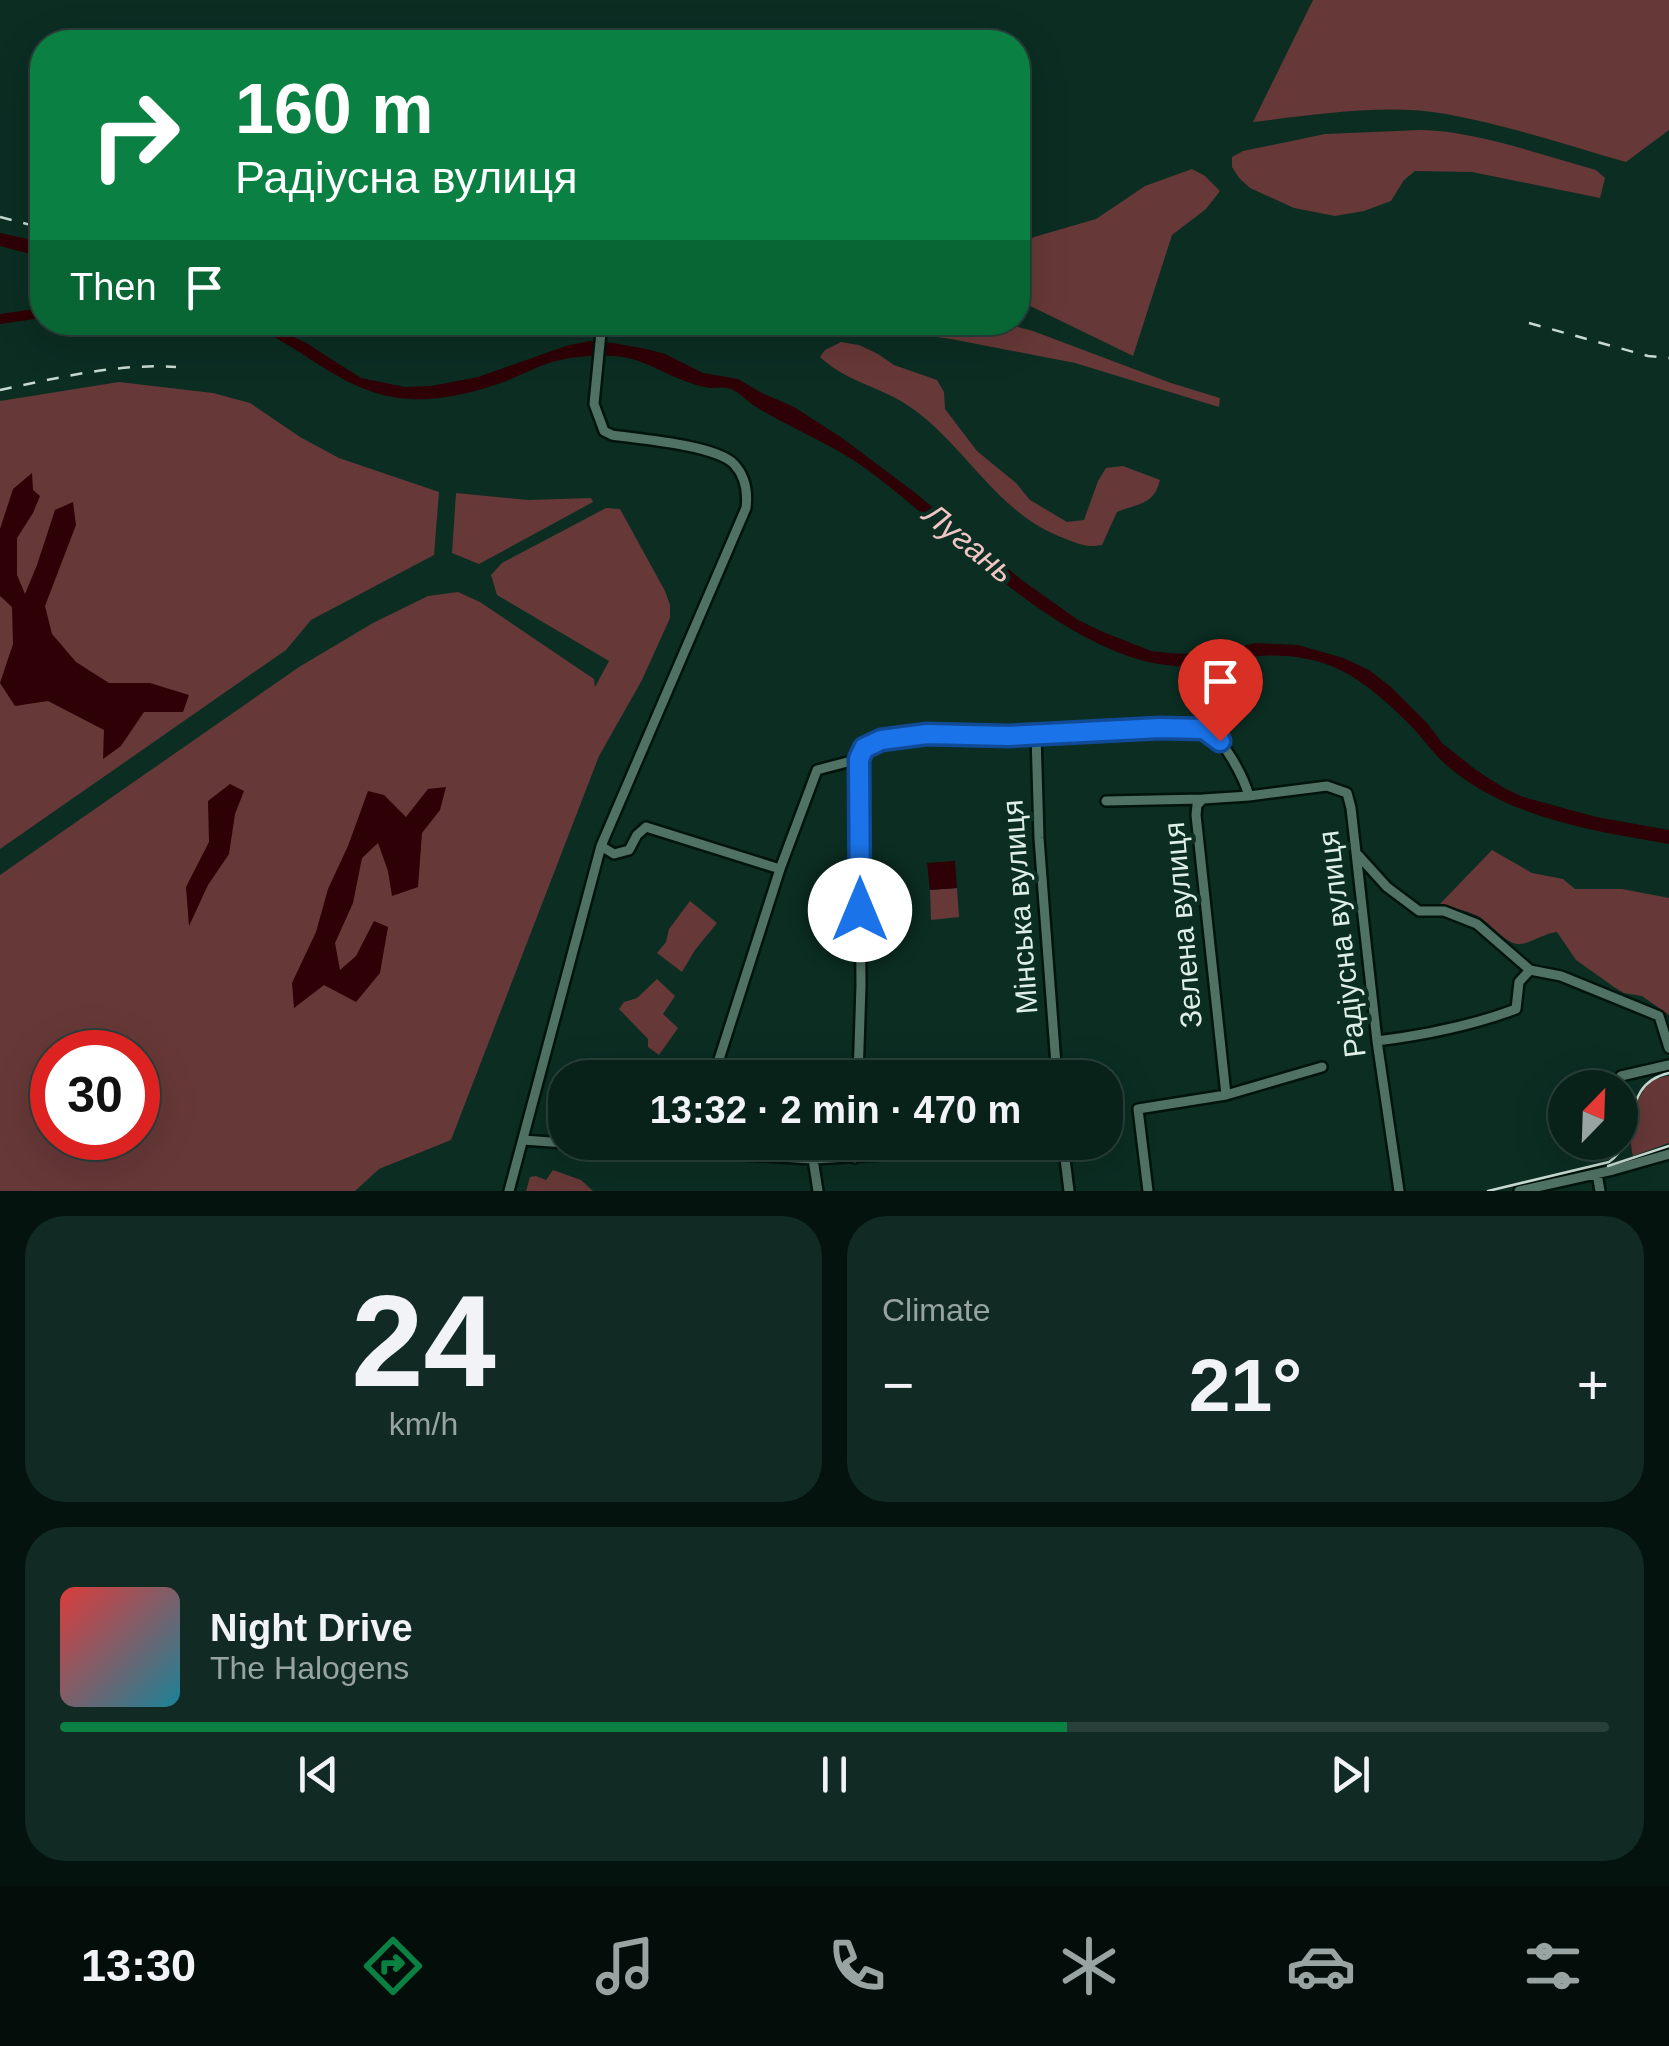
<!DOCTYPE html>
<html lang="en">
<head>
<meta charset="utf-8">
<style>
	:root { --surface:#08221a; --page:#112a23; --text:#f1f3f6; --muted:#98a4a2; --line:#293f39; --accent:#0b8043 }
	body { margin:0; font-family:Arial,sans-serif; background:var(--page); color:var(--text); height:100vh; display:flex; flex-direction:column; font-size:38px; white-space:nowrap }
	* { box-sizing:border-box; margin:0 }
	p { font-size:32px; color:var(--muted) }
	.icon { flex:none; width:55px; height:55px; fill:none; stroke:currentColor; stroke-width:2; stroke-linecap:round; stroke-linejoin:round }
	.map { position:relative; height:1191px; overflow:hidden }
	.side { display:flex; flex-direction:column; gap:25px; padding:25px; background:#04130e; flex:1 }
	.side>* { flex:none }
	.guide { position:absolute; left:30px; top:30px; width:1000px; height:305px; border-radius:40px; box-shadow:0 10px 40px #0002,0 0 0 2px var(--line); background:#0b8043; color:#fff; overflow:hidden }
	.needle { width:65px; rotate:23deg }
	.fabs { position:absolute; left:1548px; top:1070px; display:grid; gap:20px }
	.fabs a { display:grid; place-items:center; width:90px; height:90px; border-radius:50%; background:var(--surface); box-shadow:0 10px 40px #0002,0 0 0 2px var(--line); font-size:50px }
	.speed { position:absolute; left:30px; top:1030px; display:flex; gap:20px; font-size:50px; font-weight:700; text-align:center }
	.speed>* { display:grid; place-content:center; width:130px; height:130px; border-radius:50%; background:var(--surface); box-shadow:0 10px 40px #0002,0 0 0 2px var(--line); line-height:1 }
	.speed .limit { border:15px solid #d22; background:#fff; color:#111 }
	.pin { position:absolute; display:grid; place-items:center; width:85px; height:85px; color:#fff; margin:-102px -42px; border-radius:50% 50% 50% 0; rotate:-45deg; box-shadow:0 0 10px #0007 }
	.pin .icon { rotate:45deg }
	.me { position:absolute; width:110px; margin:-55px; rotate:0deg; stroke-linejoin:round; filter:drop-shadow(0 0 8px #0008) }
	.turn { display:flex; align-items:center; gap:35px; height:210px; padding:0 40px; font-size:45px }
	.turn .icon { width:130px; height:130px; stroke-width:2.5 }
	.turn b { display:block; font-size:70px; line-height:85px }
	.then { display:flex; align-items:center; height:95px; padding:0 40px; background:#0003; gap:20px; font-size:38px }
	.big { font-size:75px; font-weight:700; line-height:1.1 }
	.side .widget { flex:1; display:flex; flex-direction:column; justify-content:center; gap:15px; min-width:0; padding:0 35px; border-radius:40px; background:var(--page) }
	.side .dial { align-items:center; gap:0 }
	.dial b { font-size:130px; line-height:1 }
	.song { display:flex; align-items:center; gap:30px }
	.cover { width:120px; height:120px; border-radius:15px; background:linear-gradient(135deg,hsl(0 70% 55%),hsl(190 70% 35%)) }
	.played { height:10px; border-radius:5px; background:linear-gradient(90deg,var(--accent) 65%,var(--line) 65%) }
	.keys { display:flex; justify-content:space-around; direction:ltr }
	.heat { display:flex; justify-content:space-between; align-items:center; font-size:55px; direction:ltr }
	.side .tiles { flex:1; display:grid; gap:25px; grid-template-columns:1fr 1fr }
	.widget:last-child { grid-column:span 2 }
	.trip { position:absolute; left:548px; top:1060px; width:575px; height:100px; border-radius:40px; background:var(--surface); box-shadow:0 10px 40px #0002,0 0 0 2px var(--line); font-weight:700; line-height:100px; text-align:center }
	.tabs { display:flex; height:160px; justify-content:space-around; align-items:center; background:#030e0a; color:var(--muted) }
	.tabs .icon { width:70px; height:70px }
	.tabs .active { color:var(--accent) }
	.tabs b { font-size:45px; color:var(--text) }
	.map>svg:first-child { display:block }
	.green { fill:#673838; fill-rule:evenodd }
	.water { fill:#2e0106 }
	.lines { fill:none; stroke-linecap:round; stroke-linejoin:round }
	.minor-casing { stroke:#00140c; stroke-width:14 }
	.minor { stroke:#507264; stroke-width:9 }
	.tram { stroke:#c6dad2; stroke-width:2.5 }
	.rail { stroke:#c6dad2; stroke-width:2.5; stroke-dasharray:12 12; stroke-linecap:butt }
	.route-casing { stroke:#114b97; stroke-width:25 }
	.route { stroke:#1a73e8; stroke-width:18 }
	.labels { text-anchor:middle; stroke-width:9; stroke-linejoin:round; paint-order:stroke }
	.street-label { font-size:30px; fill:#ddefe7; stroke:#0b2d22 }
	.water-label { font-size:32px; font-style:italic; fill:#f1c6c5; stroke:#0b2d22 }
</style>
</head>
<body>
<div class="map">
<svg width="1669" height="1191" viewBox="0 0 1669 1191">
	<rect width="100%" height="100%" fill="#0b2d22"/>
	<path class="green" d="M1313,0H1669V130L1626,162C1567,145 1507,125 1446,114C1385,103 1314,115 1253,122Z
		M1420,130C1477,131 1541,155 1596,170L1605,178L1600,198L1472,172L1415,171L1404,180L1391,201L1364,211L1335,216L1294,208L1250,188L1239,178L1232,167V157L1243,151L1325,134Z
		M1192,169L1205,176L1220,191L1206,209L1172,235L1133,356L1018,300L1020,249L1034,237L1096,219L1145,186Z
		M874,323H1003L1033,331L1171,383L1220,398L1219,407L1075,363L951,339L880,329Z
		M841,342L859,345L878,354L894,365L937,380L944,392L945,409L977,451L1016,483L1030,500L1067,522L1084,520L1098,481L1106,468L1123,466L1160,480C1154,505 1139,503 1117,512L1102,545C1088,548 1079,544 1066,539C994,514 964,439 901,401C875,386 843,379 820,357L825,350Z
		M119,382L213,393L250,403L300,437L339,458L439,492L434,555L311,620L286,650L0,849V401Z
		M456,493L528,500L591,498L593,502L479,564L452,553Z
		M606,508L620,509L665,591L670,605V618L642,680L599,756L451,1140L379,1169L355,1191H0V875L299,667L373,623L428,596L458,592L480,602L594,679L595,687L609,661L497,595L491,575L502,563ZM52,1052H138V1138H52Z
		M1492,850L1532,873L1563,879L1575,889H1622L1669,898V1015L1642,996L1624,993L1614,987L1576,960L1557,932C1543,933 1529,945 1518,944C1506,944 1490,923 1478,916C1465,910 1451,907 1438,906Z
		M957,888L959,917L931,920L930,890Z
		M690,901L717,923L695,950L682,972L657,953L666,942L669,929Z
		M657,979L675,996L663,1014L678,1028L659,1055L648,1047V1039L619,1009L624,1002L637,998Z
		M1669,1076V1143L1633,1156C1627,1135 1634,1093 1653,1080C1656,1079 1666,1076 1669,1076Z
		M553,1170L581,1180L593,1191H526L530,1177L536,1176L546,1180Z"/>
	<path class="water" d="M0,233L42,242V257L0,246Z
		M42,308V318L0,324V314Z
		M245,323H266L306,343L361,378L405,387L431,386L478,377L566,346L589,341L613,343L646,349L665,354L703,373L738,379L760,392L794,407L842,438L914,492L1023,581L1078,620L1103,632L1151,651L1168,653L1210,655L1255,643L1298,645L1343,658L1369,670L1391,687L1427,723L1442,743L1476,770L1504,788L1523,797L1596,817L1669,830V844C1593,831 1513,819 1451,769C1436,757 1426,742 1413,728C1391,706 1366,682 1338,669C1306,654 1269,653 1235,659C1222,662 1209,666 1196,666C1166,668 1138,661 1110,649C1017,608 947,528 865,468C830,443 790,428 753,405C747,401 741,394 735,391C727,386 720,388 711,388C701,387 690,383 680,379C663,373 647,362 628,358C604,353 572,356 549,363C534,368 519,376 504,382C476,392 440,401 410,399C344,396 303,345 245,323Z
		M32,473L33,490L40,496L33,513L17,538V575L25,594L37,565L55,510L73,502L76,525L45,606L52,634L76,662L109,683H150L189,695L183,712H144L121,746L103,759L104,730L48,701L15,706L0,683L13,644L12,607L0,596V529L13,489Z
		M230,784L244,791L235,814L229,854L208,885L189,926L186,887L209,842L208,801Z
		M446,787L440,810L422,833L418,887L392,896L388,871L378,843L362,858L353,903L335,943L340,970L356,956L374,921L388,927L380,973L356,1002L324,985L294,1008L292,983L316,932L328,889L348,846L368,791L384,795L406,817L428,789Z
		M955,861L957,888L930,890L927,863Z"/>
	<g class="lines">
		<defs>
			<path id="minor" d="M1036,734L1039,838L1057,1078
				M1106,801L1203,799
				M601,846L614,854L629,850L637,835L646,827L780,869
				M1358,855L1387,887L1419,911H1444L1477,924L1530,970L1561,976L1659,1016L1669,1048
				M1377,1041C1425,1035 1471,1026 1516,1009L1519,982L1530,970
				M1621,1076L1669,1065
				M713,1078L780,869L817,770L859,759C867,742 884,738 903,735C939,730 975,737 1010,736C1057,734 1103,731 1149,729C1163,728 1190,725 1203,729C1222,734 1244,778 1249,796L1327,786L1347,793L1351,808L1377,1041L1399,1191
				M858,1078L861,985L859,759
				M1226,1095L1322,1067
				M523,1140L690,1152L813,1159L883,1155L942,1142
				M1063,1142L1069,1191
				M855,1158L856,1142
				M813,1159L818,1191
				M1597,1174L1600,1191
				M509,1191L601,846L746,508C748,492 746,477 734,464C716,445 639,439 612,435L604,431L594,404L602,322
				M1148,1191L1138,1109L1226,1095L1196,815L1197,805L1203,799L1249,796
				M1519,1191L1613,1170L1669,1154"/>
		</defs>
		<use href="#minor" class="minor-casing"/>
		<use href="#minor" class="minor"/>
		<path class="tram" d="M1608,1166L1669,1146
			M1488,1191L1609,1162C1644,1138 1617,1085 1669,1073"/>
		<path class="rail" d="M0,217L42,228
			M1529,323L1648,356L1669,358
			M0,390C57,378 117,363 176,367"/>
	</g>
	<g class="lines">
		<defs>
			<path id="route" d="M860,910L859,759L864,748L881,740L927,734L1008,736L1160,728L1204,729L1220,741"/>
		</defs>
		<use href="#route" class="route-casing"/>
		<use href="#route" class="route"/>
	</g>
	<g class="labels">
		<g class="street-label">
			<text transform="translate(1020 907) rotate(-94)" y="10">Мінська вулиця</text>
			<text transform="translate(1183 925) rotate(-95)" y="10">Зелена вулиця</text>
			<text transform="translate(1342 944) rotate(-97)" y="10">Радіусна вулиця</text>
		</g>
		<g class="water-label">
			<text transform="translate(969 543) rotate(39)" y="11">Лугань</text>
		</g>
	</g>
</svg>
<div class="fabs">
<a><svg class="needle" viewBox="-14 -14 28 28"><path d="M0-13l5 13h-10z" fill="#e53935"/><path d="M0 13l5-13h-10z" fill="#98a4a2"/></svg></a>
</div>
<div class="speed"><div class="limit">30</div></div>
<div class="pin" style="left:1220px;top:741px;background:#d93025"><svg class="icon" aria-label="arrive" viewBox="0 0 24 24"><path d="M6 21V4h12l-3 4 3 4H6"/></svg></div>
<svg class="me" style="left:860px;top:910px" viewBox="-20 -20 40 40"><circle r="19" fill="#fff"/><path d="M0-13L10 11 0 6-10 11z" fill="#1a73e8"/></svg>
<div class="trip">13:32 · 2 min · 470 m</div>
<div class="guide">
<div class="turn"><svg class="icon" aria-label="right" viewBox="0 0 24 24"><path d="M7 20v-9h11M14 6l5 5-5 5"/></svg><div><b>160 m</b>Радіусна вулиця</div></div>
<div class="then">Then<svg class="icon" aria-label="arrive" viewBox="0 0 24 24"><path d="M6 21V4h12l-3 4 3 4H6"/></svg></div>
</div>
</div>
<section class="side">
<div class="tiles">
<div class="widget dial"><b>24</b><p>km/h</p></div>
<div class="widget"><p>Climate</p>
<div class="heat"><a>−</a><b class="big">21°</b><a>+</a></div>
</div>
<div class="widget">
<div class="song"><i class="cover"></i><div><b>Night Drive</b><p>The Halogens</p></div></div>
<div class="played"></div>
<div class="keys"><svg class="icon" aria-label="previous" viewBox="0 0 24 24"><path d="M18 5L8 12l10 7zM5 5v14"/></svg><svg class="icon" aria-label="pause" viewBox="0 0 24 24"><path d="M8 5v14M16 5v14"/></svg><svg class="icon" aria-label="next" viewBox="0 0 24 24"><path d="M6 5l10 7-10 7zM19 5v14"/></svg></div>
</div>
</div>
</section>
<nav class="tabs">
<b>13:30</b>
<svg class="icon active" aria-label="directions" viewBox="0 0 24 24"><path d="M12 3l9 9-9 9-9-9zM9 14v-3h6M13 9l2 2-2 2"/></svg>
<svg class="icon" aria-label="music" viewBox="0 0 24 24"><path d="M9 18V5l10-2v13"/><circle cx="6" cy="18" r="3"/><circle cx="16" cy="16" r="3"/></svg>
<svg class="icon" aria-label="phone" viewBox="0 0 24 24"><path d="M5 4h4l2 5-3 2q2 4 5 5l2-3 5 2v4C11 20 4 13 5 4z"/></svg>
<svg class="icon" aria-label="climate" viewBox="0 0 24 24"><path d="M12 3v18M4 7l16 10M4 17L20 7"/></svg>
<svg class="icon" aria-label="car" viewBox="0 0 24 24"><path d="M5 17H2v-5l4-1 3-4h7l3 4 3 1v5h-3M9 17h6M6 11h13"/><circle cx="7" cy="17" r="2"/><circle cx="17" cy="17" r="2"/></svg>
<svg class="icon" aria-label="filters" viewBox="0 0 24 24"><path d="M4 7h16M4 17h16"/><circle cx="9" cy="7" r="2"/><circle cx="15" cy="17" r="2"/></svg>
</nav>
</body>
</html>
